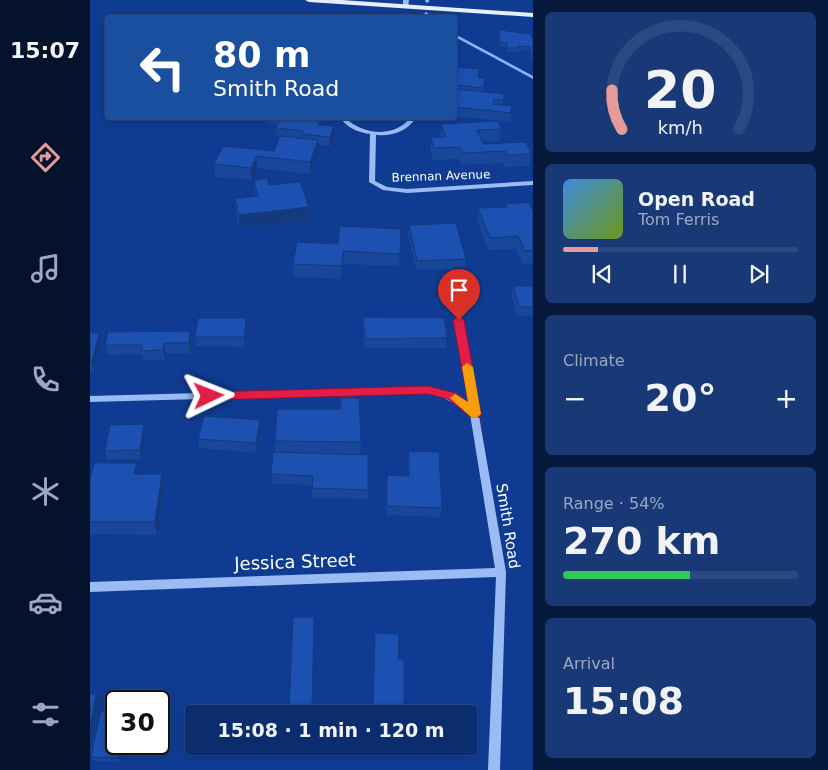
<!DOCTYPE html>
<html lang="en">
<head>
<meta charset="utf-8">
<style>
	:root { --surface:#0b2d6e; --page:#193976; --text:#f1f3f6; --muted:#9aa8c2; --line:#2b4981; --accent:#e69b98 }
	body { margin:0; font-family:"DejaVu Sans",sans-serif; background:var(--page); color:var(--text); height:100vh; display:flex; flex-direction:column; font-size:19px; white-space:nowrap }
	* { box-sizing:border-box; margin:0 }
	p { font-size:16px; color:var(--muted) }
	.icon { flex:none; width:28px; height:28px; fill:none; stroke:currentColor; stroke-width:2; stroke-linecap:round; stroke-linejoin:round }
	.map { position:relative; flex:1; overflow:hidden }
	.panel { display:flex; flex-direction:column; gap:12px; padding:12px; background:#06193c; width:295px }
	.panel>* { flex:none }
	.guide { position:absolute; left:15px; top:15px; width:352px; height:105px; border-radius:5px; box-shadow:0 2px 8px #0003,0 0 0 1px var(--line); background:#1a4fa0; color:#fff; overflow:hidden }
	.speed { position:absolute; left:15px; top:690px; display:flex; gap:10px; font-size:25px; font-weight:700; text-align:center }
	.speed>* { display:grid; place-content:center; width:65px; height:65px; border-radius:50%; background:var(--surface); box-shadow:0 2px 8px #0003,0 0 0 1px var(--line); line-height:1 }
	.speed .limit { border:2px solid #111; border-radius:8px; background:#fff; color:#111 }
	.pin { position:absolute; display:grid; place-items:center; width:42px; height:42px; color:#fff; margin:-51px -21px; border-radius:50% 50% 50% 0; rotate:-45deg; box-shadow:0 0 5px #0007 }
	.pin .icon { rotate:45deg }
	.me { position:absolute; width:55px; margin:-28px; rotate:88deg; stroke-linejoin:round; filter:drop-shadow(0 0 4px #0008) }
	.turn { display:flex; align-items:center; gap:18px; height:105px; padding:0 25px; font-size:22px }
	.turn .icon { width:65px; height:65px; stroke-width:2.5 }
	.turn b { display:block; font-size:35px; line-height:42px }
	.big { font-size:38px; font-weight:800; line-height:1.1 }
	.panel .card { flex:1; display:flex; flex-direction:column; justify-content:center; gap:8px; min-width:0; padding:0 18px; border-radius:8px; background:var(--page) }
	.panel .dial { align-items:center; gap:0 }
	.dial svg { height:130px; overflow:visible; fill:none; stroke:var(--line); stroke-width:7; stroke-linecap:round; text-anchor:middle }
	.dial text { fill:var(--text); stroke:none }
	.song { display:flex; align-items:center; gap:15px }
	.cover { width:60px; height:60px; border-radius:8px; background:linear-gradient(135deg,hsl(210 70% 55%),hsl(80 70% 35%)) }
	.played { height:5px; border-radius:2px; background:linear-gradient(90deg,var(--accent) 15%,var(--line) 15%) }
	.keys { display:flex; justify-content:space-around; direction:ltr }
	.heat { display:flex; justify-content:space-between; align-items:center; font-size:28px; direction:ltr }
	.charge { height:8px; border-radius:4px; background:linear-gradient(90deg,#34c759 54%,var(--line) 0) }
	.trip { position:absolute; left:95px; top:705px; width:292px; height:50px; border-radius:5px; background:var(--surface); box-shadow:0 2px 8px #0003,0 0 0 1px var(--line); font-weight:800; line-height:50px; text-align:center }
	main { display:flex; flex:1; min-height:0 }
	.tab-bar { display:flex; flex-direction:column; width:90px; justify-content:space-around; align-items:center; background:#04122c; color:var(--muted) }
	.tab-bar .icon { width:35px; height:35px }
	.tab-bar .selected { color:var(--accent) }
	.tab-bar b { font-size:22px; color:var(--text) }
	.map>svg:first-child { display:block }
	.lines { fill:none; stroke-linecap:round; stroke-linejoin:round }
	.stream { fill:#8cb4f7; fill-rule:evenodd }
	.minor { fill:#9bbbf4; fill-rule:evenodd }
	.major { fill:#e7eeff; fill-rule:evenodd }
	.wall { fill:#184699 }
	.shaded-wall { fill:#14397d }
	.building { fill:#1c51b2; stroke:#14397d }
	.route { fill:#e11d48; stroke:#92132f }
	.slow { fill:#f59e0b }
	.labels { text-anchor:middle; stroke-width:5; stroke-linejoin:round; paint-order:stroke }
	.far-street-label { font-size:12px; fill:#fff; stroke:#0f3c92 }
	.street-label { font-size:15px; fill:#fff; stroke:#0f3c92 }
	.near-street-label { font-size:18px; fill:#fff; stroke:#0f3c92 }
</style>
</head>
<body>
<main>
<nav class="tab-bar">
<b>15:07</b>
<svg class="icon selected" aria-label="directions" viewBox="0 0 24 24"><path d="M12 3l9 9-9 9-9-9zM9 14v-3h6M13 9l2 2-2 2"/></svg>
<svg class="icon" aria-label="music" viewBox="0 0 24 24"><path d="M9 18V5l10-2v13"/><circle cx="6" cy="18" r="3"/><circle cx="16" cy="16" r="3"/></svg>
<svg class="icon" aria-label="phone" viewBox="0 0 24 24"><path d="M5 4h4l2 5-3 2q2 4 5 5l2-3 5 2v4C11 20 4 13 5 4z"/></svg>
<svg class="icon" aria-label="climate" viewBox="0 0 24 24"><path d="M12 3v18M4 7l16 10M4 17L20 7"/></svg>
<svg class="icon" aria-label="car" viewBox="0 0 24 24"><path d="M5 17H2v-5l4-1 3-4h7l3 4 3 1v5h-3M9 17h6M6 11h13"/><circle cx="7" cy="17" r="2"/><circle cx="17" cy="17" r="2"/></svg>
<svg class="icon" aria-label="filters" viewBox="0 0 24 24"><path d="M4 7h16M4 17h16"/><circle cx="9" cy="7" r="2"/><circle cx="15" cy="17" r="2"/></svg>
</nav>
<div class="map">
<svg width="443" height="770" viewBox="0 0 443 770">
	<rect width="100%" height="100%" fill="#0f3c92"/>
	<g class="lines">
		<path class="stream" d="M335,0H339V2L336,3Z
			M335,12L338,13V18H334Z
			M365,34L443,76V79L365,37Z"/>
		<path class="minor" d="M313,0H319L318,8L313,7Z
			M250,118H256C272,135 305,138 320,118H326C316,132 303,136 286,135L285,181L297,187L317,189L443,181V185L317,193L293,190L279,182L280,134C267,132 258,128 250,118Z
			M369,317L373,320L389,411L391,414L389,416L416,572L410,770H398L406,577L0,592V582L405,568L380,414C367,404 354,397 338,393L0,402V396L338,387L361,394L378,403L365,320Z"/>
		<path class="major" d="M215,0H252L443,13V17L219,2Z"/>
	</g>
	<path class="wall" d="M410,30L443,38V58L439,57L440,51L429,50V52H416V47L409,46Z
		M365,67L388,78L395,79L393,91L414,94L413,105L422,106L420,122L365,116V100L366,94H365Z
		M177,118H222L230,119V125L244,126V135L240,146L228,144V152L221,174L167,168L162,180L125,177L124,164L184,151L190,137H187L186,128L188,125L177,124Z
		M351,124L411,129L409,141L392,142L393,144L441,154L439,166L414,167L413,163L371,165L369,159L343,160L340,150L341,138L350,137Z
		M164,180L179,185L219,207V220L149,228L146,212L145,199L166,197L164,192Z
		M416,204L443,211V263L432,264L426,249L398,250L387,221L388,208L415,207Z
		M319,225L376,259L375,268L326,270L318,234Z
		M248,244L310,254L309,266L253,264L251,279L203,277V264Z
		M423,286H443V316H427L421,295Z
		M273,317L357,338L356,348H274L273,327Z
		M157,328L155,347L106,346L105,337Z
		M100,331L102,341L100,353H76L75,360H53L52,354L17,355L15,345Z
		M0,333H9L11,343L4,372H0Z
		M251,398L271,442L270,455L278,490V499L222,498V485L182,484L181,474L185,452V441L250,409Z
		M170,420L171,430L166,453L109,448L108,439Z
		M54,424L56,434L52,459L17,460L15,451Z
		M319,451L352,508L350,517L296,515L297,475L318,476V460Z
		M47,463L49,474H72L75,487L67,535L0,534V479Z
		M224,617L222,714H199V711Z
		M285,633L308,660L314,714H282Z
		M26,744H34L30,762L3,761L1,757Z
		M281,746H313L312,751L281,749Z"/>
	<path class="shaded-wall" d="M244,126V135L240,146V137Z
		M228,140V152L221,174L220,162Z
		M167,156V168L162,180L161,168Z
		M219,207V220L149,228V215Z
		M156,318L157,328L155,347L154,337Z
		M100,331L102,341L100,353L99,343Z
		M9,333L11,343L4,372L2,362Z
		M74,343L76,353L75,360L73,350Z
		M170,420L171,430L166,453V443Z
		M54,424L56,434L52,459L50,450Z
		M47,463L49,476L44,474Z
		M72,474L75,487L67,535L65,522Z
		M6,694L9,702L1,748L0,746V728Z
		M31,744H34L30,762L29,758Z"/>
	<path class="building" d="M235,16L251,17V18H235Z
		M410,30L441,34L442,38H443V53H440V47L429,46V48H417V43L409,42Z
		M365,67L389,69L388,78L395,79L393,88L365,85Z
		M368,89L414,94L413,100L404,99L403,104L422,106L421,113L365,107V100Z
		M191,118H220H219L230,119L228,125L244,126L240,137L212,134L214,131L186,128Z
		M408,121L411,129L387,130L393,144L436,142L441,154L417,155L415,151L373,153L370,147L344,148L341,138L356,137L351,124Z
		M190,136L228,140L220,162L167,156L161,168L124,164L133,146L184,151Z
		M177,178L179,185L210,182L219,207L149,215L145,199L168,196L164,180Z
		M439,202L443,211V250L435,251L428,236L400,238L388,208L417,207L416,204Z
		M366,223L376,259L327,261L319,225Z
		M250,226L311,229L310,254L253,251L252,266L203,264L207,242L248,244Z
		M423,286H443V307H429Z
		M273,317L354,318L357,338L275,339Z
		M108,318H156L154,337H105Z
		M100,331L99,343H74L73,350L51,351L52,345H15L18,332Z
		M0,333H9L2,362H0Z
		M251,398H269L271,442L185,441L187,409H251Z
		M114,416L170,420L166,443L108,439Z
		M54,424L50,450L15,451L20,425Z
		M319,451L349,452L352,508L297,506V475L319,476Z
		M183,452L278,455V490L222,488L223,476L181,474Z
		M4,463H47L44,474H72L65,522H0V479Z
		M203,617H224L222,711H199Z
		M285,633L309,634L308,660H314V714H283Z
		M0,694H6L0,728Z
		M11,711L26,712V744H31L29,758L1,757Z"/>
	<path class="route" d="M369,316L374,320L391,414L390,417H381L358,399L338,394L119,400L114,396L119,392L338,386L366,393L378,402L363,320Z"/>
	<path class="slow" d="M377,363L383,367L391,414L386,418L381,417L360,398L365,394L378,402L372,367Z"/>
	<g class="labels">
		<g class="far-street-label">
			<text transform="translate(351 176) rotate(-2)" y="4">Brennan Avenue</text>
		</g>
		<g class="street-label">
			<text transform="translate(418 526) rotate(81)" y="5">Smith Road</text>
		</g>
		<g class="near-street-label">
			<text transform="translate(205 562) rotate(-2)" y="6">Jessica Street</text>
		</g>
	</g>
</svg>
<div class="speed"><div class="limit">30</div></div>
<div class="pin" style="left:369px;top:320px;background:#d93025"><svg class="icon" aria-label="arrive" viewBox="0 0 24 24"><path d="M6 21V4h12l-3 4 3 4H6"/></svg></div>
<svg class="me" style="left:119px;top:396px" viewBox="-20 -20 40 40"><path d="M0-17L14 15 0 8-14 15z" fill="#e11d48" stroke="#fff" stroke-width="4"/></svg>
<div class="trip">15:08 · 1 min · 120 m</div>
<div class="guide">
<div class="turn"><svg class="icon" aria-label="left" viewBox="0 0 24 24"><path d="M17 20v-9H6M10 6l-5 5 5 5"/></svg><div><b>80 m</b>Smith Road</div></div>
</div>
</div>
<section class="panel">
<div class="card dial"><svg viewBox="0 0 100 80">
<path d="M14 69A42 42 0 1 1 86 69"/>
<path d="M14 69A42 42 0 0 1 8 45" stroke="#e69b98"/>
<text x="50" y="56" font-size="32" font-weight="700">20</text>
<text x="50" y="72" font-size="11">km/h</text>
</svg></div>
<div class="card">
<div class="song"><i class="cover"></i><div><b>Open Road</b><p>Tom Ferris</p></div></div>
<div class="played"></div>
<div class="keys"><svg class="icon" aria-label="previous" viewBox="0 0 24 24"><path d="M18 5L8 12l10 7zM5 5v14"/></svg><svg class="icon" aria-label="pause" viewBox="0 0 24 24"><path d="M8 5v14M16 5v14"/></svg><svg class="icon" aria-label="next" viewBox="0 0 24 24"><path d="M6 5l10 7-10 7zM19 5v14"/></svg></div>
</div>
<div class="card"><p>Climate</p>
<div class="heat"><a>−</a><b class="big">20°</b><a>+</a></div>
</div>
<div class="card"><p>Range · 54%</p><b class="big">270 km</b><div class="charge"></div></div>
<div class="card"><p>Arrival</p><b class="big">15:08</b></div>
</section>
</main>
</body>
</html>
